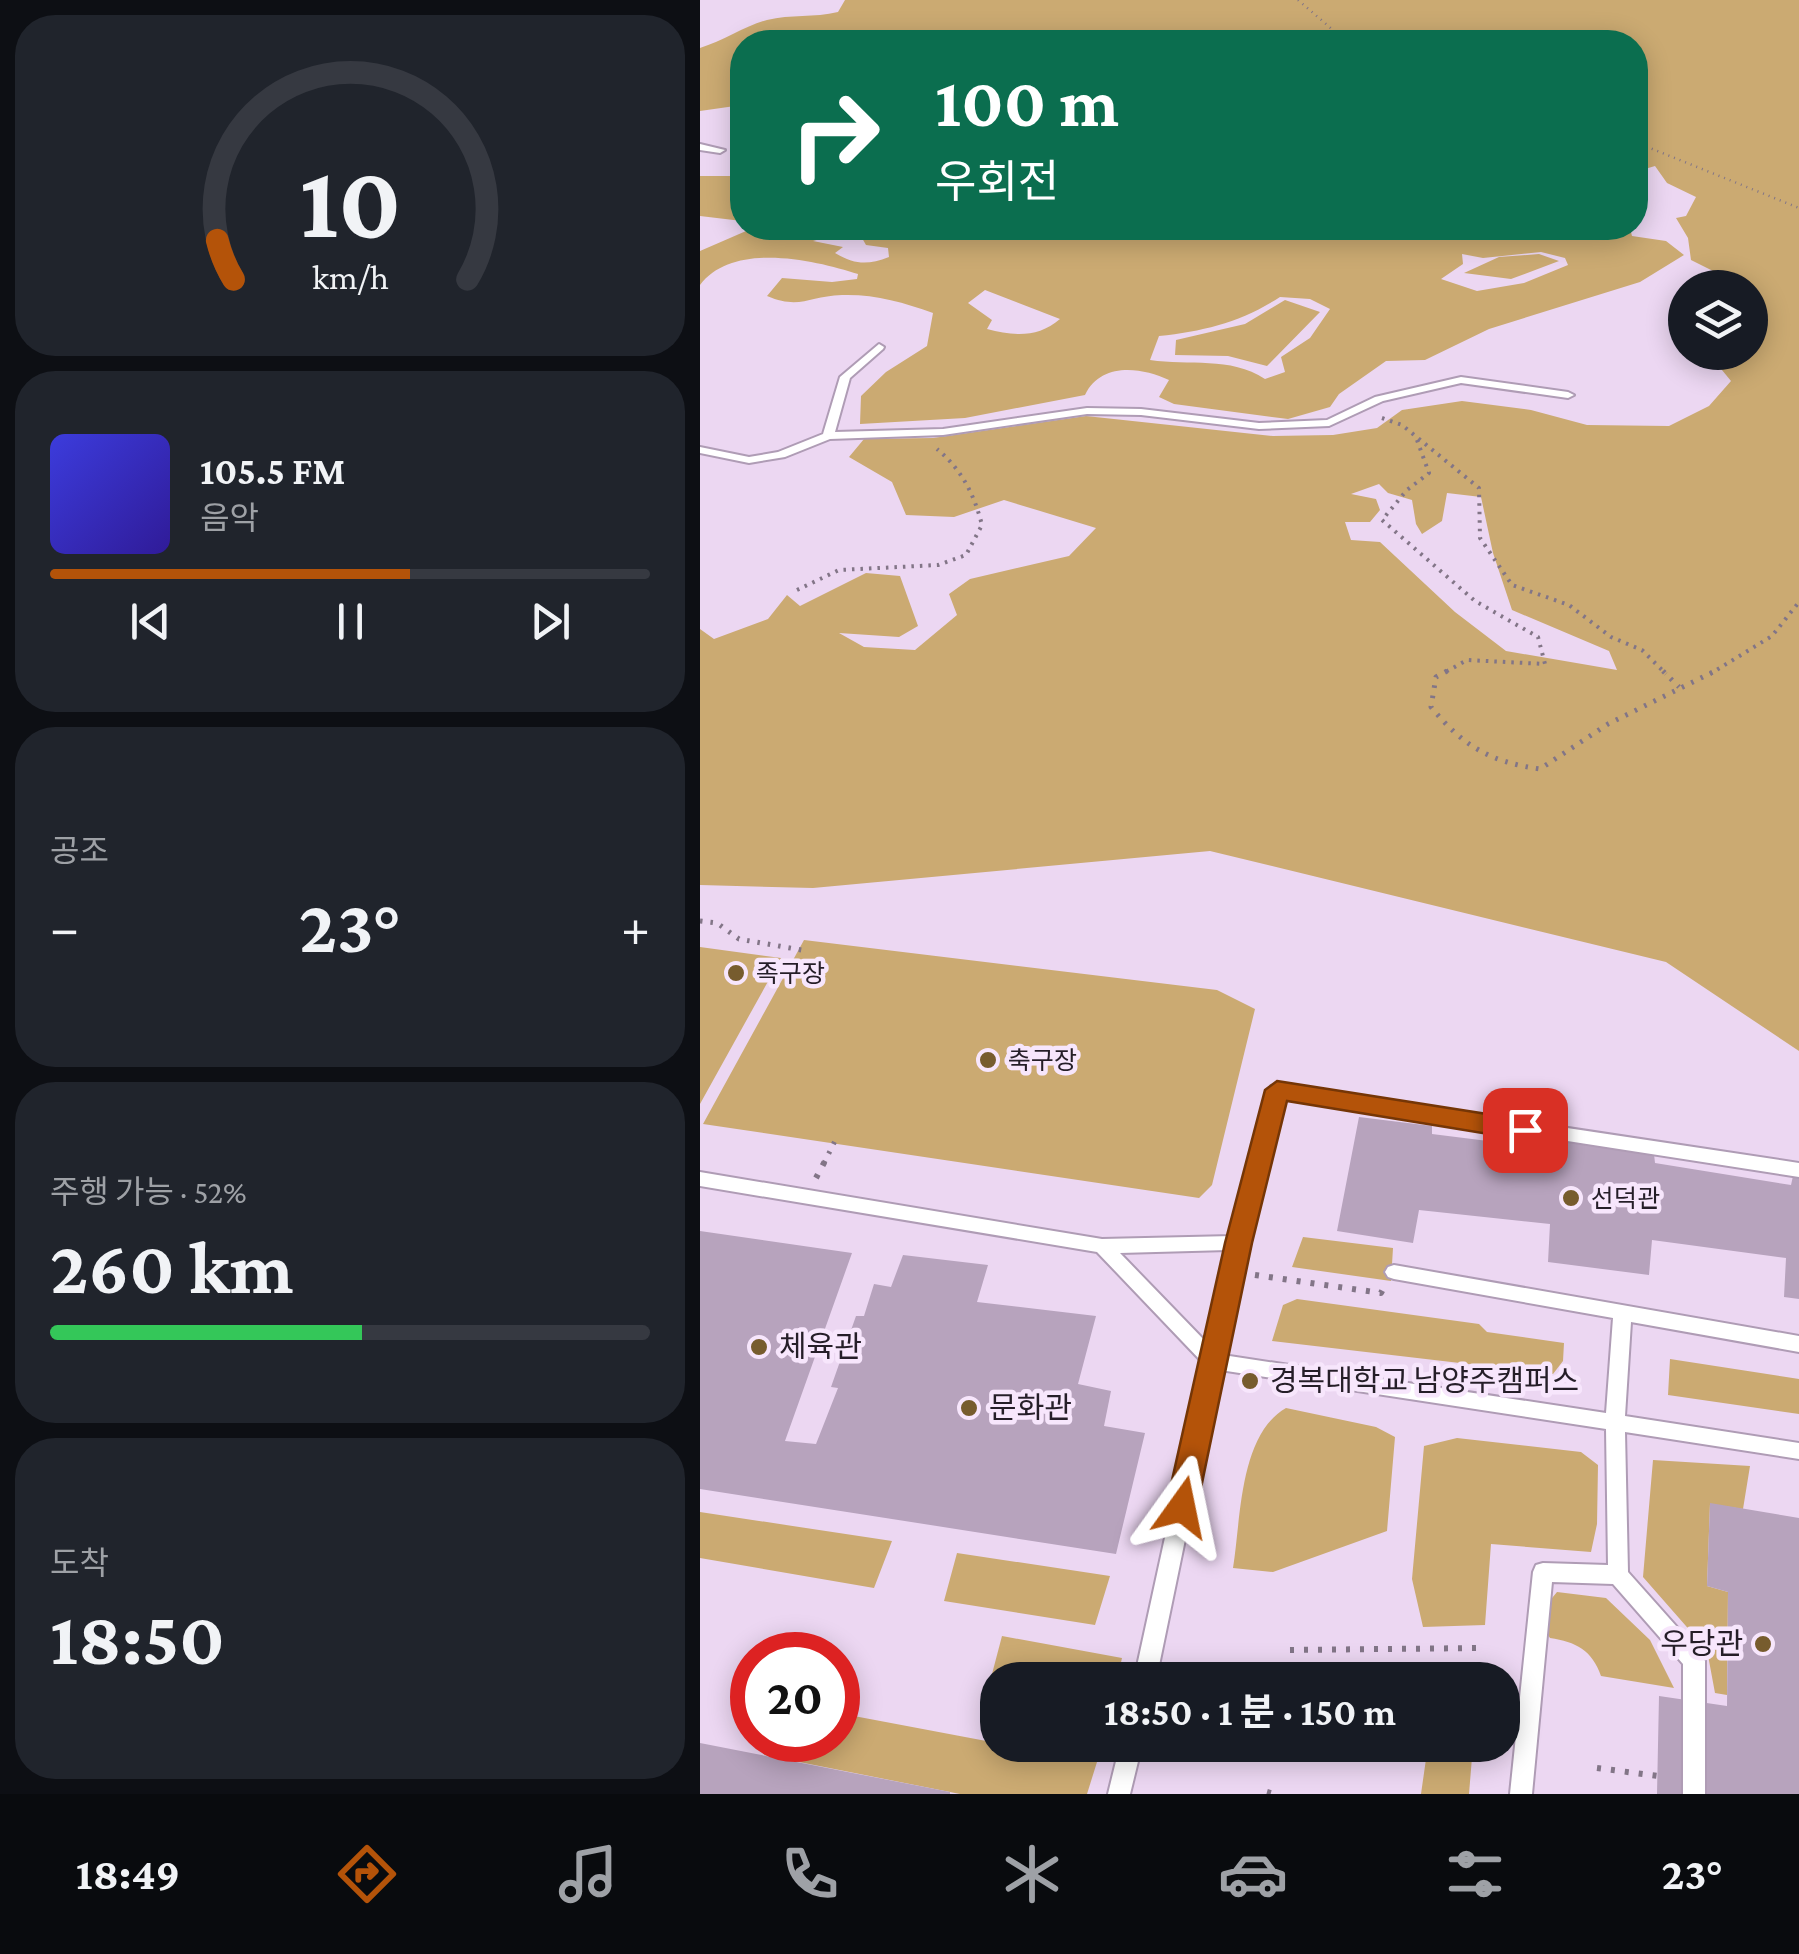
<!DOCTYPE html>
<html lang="ko">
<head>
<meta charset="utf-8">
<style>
	:root { --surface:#171b24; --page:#20242c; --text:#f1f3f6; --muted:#9ea1a6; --line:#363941; --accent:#b45309 }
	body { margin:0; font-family:"Crimson Pro","Noto Sans KR",serif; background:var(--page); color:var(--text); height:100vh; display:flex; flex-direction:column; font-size:38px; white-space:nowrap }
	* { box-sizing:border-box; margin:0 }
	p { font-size:32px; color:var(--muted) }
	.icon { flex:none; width:55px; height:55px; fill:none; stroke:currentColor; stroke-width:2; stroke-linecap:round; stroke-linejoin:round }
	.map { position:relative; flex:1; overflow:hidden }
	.side { display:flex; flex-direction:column; gap:15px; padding:15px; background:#0d0f14; width:700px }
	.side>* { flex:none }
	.banner { position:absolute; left:30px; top:30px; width:918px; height:210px; border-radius:40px; box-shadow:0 5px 25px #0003; background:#0b6e4f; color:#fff; overflow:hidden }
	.fabs { position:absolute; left:968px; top:270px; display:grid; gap:20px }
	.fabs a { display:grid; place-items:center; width:100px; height:100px; border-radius:50%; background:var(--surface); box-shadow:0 5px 25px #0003; font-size:50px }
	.speed { position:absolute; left:30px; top:1632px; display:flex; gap:20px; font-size:50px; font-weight:700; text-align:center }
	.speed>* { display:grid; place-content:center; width:130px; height:130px; border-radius:50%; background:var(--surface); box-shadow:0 5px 25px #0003; line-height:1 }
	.speed .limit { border:15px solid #d22; background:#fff; color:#111 }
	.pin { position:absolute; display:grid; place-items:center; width:85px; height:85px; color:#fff; margin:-42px; border-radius:20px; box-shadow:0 5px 15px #0006 }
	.me { position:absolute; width:110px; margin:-55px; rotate:12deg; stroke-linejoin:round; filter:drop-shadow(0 0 8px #0008) }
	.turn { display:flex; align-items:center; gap:35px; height:210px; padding:0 40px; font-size:45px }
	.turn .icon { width:130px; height:130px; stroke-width:2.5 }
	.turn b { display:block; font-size:70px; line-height:85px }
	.big { font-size:75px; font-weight:700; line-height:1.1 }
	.side .card { flex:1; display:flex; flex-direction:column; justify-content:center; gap:15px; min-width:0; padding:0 35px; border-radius:40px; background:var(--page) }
	.side .dial { align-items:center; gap:0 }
	.dial svg { height:260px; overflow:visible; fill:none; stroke:var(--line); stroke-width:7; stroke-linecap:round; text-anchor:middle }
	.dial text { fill:var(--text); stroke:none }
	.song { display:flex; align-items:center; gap:30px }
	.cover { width:120px; height:120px; border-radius:15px; background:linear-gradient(135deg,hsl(240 70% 55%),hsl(250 70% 35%)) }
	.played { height:10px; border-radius:5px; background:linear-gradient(90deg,var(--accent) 60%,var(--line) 60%) }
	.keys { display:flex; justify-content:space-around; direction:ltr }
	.heat { display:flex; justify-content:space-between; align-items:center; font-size:55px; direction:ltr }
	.charge { height:15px; border-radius:8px; background:linear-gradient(90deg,#34c759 52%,var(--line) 0) }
	.trip { position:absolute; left:280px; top:1662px; width:540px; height:100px; border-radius:40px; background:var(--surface); box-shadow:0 5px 25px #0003; font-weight:700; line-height:100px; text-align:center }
	.tab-bar { display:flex; height:160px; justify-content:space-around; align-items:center; background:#090b0e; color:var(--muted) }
	.tab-bar .icon { width:70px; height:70px }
	.tab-bar .current { color:var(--accent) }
	.tab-bar b { font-size:45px; color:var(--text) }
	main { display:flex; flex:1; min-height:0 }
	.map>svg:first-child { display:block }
	.green { fill:#cbaa72; fill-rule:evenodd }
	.building { fill:#b7a3bd }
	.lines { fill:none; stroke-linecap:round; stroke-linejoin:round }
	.service-casing { stroke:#af9cb5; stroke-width:4 }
	.path-far3 { stroke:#827587; stroke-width:2.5; stroke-dasharray:1 5; stroke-linecap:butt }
	.path-far2 { stroke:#827587; stroke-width:4; stroke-dasharray:2.5 6; stroke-linecap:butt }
	.path-far1 { stroke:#827587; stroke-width:5; stroke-dasharray:2.5 8; stroke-linecap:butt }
	.path { stroke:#827587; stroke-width:6; stroke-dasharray:4 10; stroke-linecap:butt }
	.service { fill:#fff; fill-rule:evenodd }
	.route { fill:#b45309; stroke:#753606; stroke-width:2.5 }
	.poi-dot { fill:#775c2e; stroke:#f7e6fc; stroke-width:4 }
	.labels { text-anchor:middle; stroke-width:9; stroke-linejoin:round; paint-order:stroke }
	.poi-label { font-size:25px; fill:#251e28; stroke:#f7e6fc; text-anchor:start }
	.near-poi-label { font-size:30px; fill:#251e28; stroke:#f7e6fc; text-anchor:start }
</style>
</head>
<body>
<main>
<section class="side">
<div class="card dial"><svg viewBox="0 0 100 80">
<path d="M14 69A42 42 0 1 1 86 69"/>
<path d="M14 69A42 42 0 0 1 9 57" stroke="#b45309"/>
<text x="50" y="56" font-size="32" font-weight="700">10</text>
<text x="50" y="72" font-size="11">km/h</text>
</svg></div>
<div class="card">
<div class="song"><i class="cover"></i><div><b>105.5 FM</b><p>음악</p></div></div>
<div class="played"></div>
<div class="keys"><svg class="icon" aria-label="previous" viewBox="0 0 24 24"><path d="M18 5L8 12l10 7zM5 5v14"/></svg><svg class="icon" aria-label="pause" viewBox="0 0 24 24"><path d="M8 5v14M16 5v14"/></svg><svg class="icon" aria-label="next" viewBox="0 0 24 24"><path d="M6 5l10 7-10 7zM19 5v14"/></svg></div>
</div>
<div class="card"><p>공조</p>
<div class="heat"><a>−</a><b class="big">23°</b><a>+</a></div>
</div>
<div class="card"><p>주행 가능 · 52%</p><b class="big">260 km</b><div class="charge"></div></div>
<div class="card"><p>도착</p><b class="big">18:50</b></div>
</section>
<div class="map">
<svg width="1099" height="1794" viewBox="0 0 1099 1794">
	<rect width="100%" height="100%" fill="#ecd7f2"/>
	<path class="green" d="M145,0H1099V1051L966,962L510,851L113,888L0,885V629L14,639L68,619L87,595L100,606L166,573L200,576L218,626L199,637L139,633L164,647L215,650L257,615L249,594L270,579L369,556L396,528L304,500L254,517L206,515L192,482L149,457L164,439L233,438L386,416L573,436L633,435L677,428L702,410L762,401L831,410L887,425L969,426L1009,406L1031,381L1008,353L1050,352V288L1032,287L1035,282L991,260L988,238L976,218L986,216L996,197L967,183L955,166L945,169L948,182L935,209V42H42V105L0,111V48C23,41 47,25 67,20C91,14 114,18 138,12ZM679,484L688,493L712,500L716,524L722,534L742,521L747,493L781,497L793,553L812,610L909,651L917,670L806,651L755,612L680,542L651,540L645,522H670L680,510L676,499L651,494Z
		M0,176H42V221L0,216Z
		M53,228H930L932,236L966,241L984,255L940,282L789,329L725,360L686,361L639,394L630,407L588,419L474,404L459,397L469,380C441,367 401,362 385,395L265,418L160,424L161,396L186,372L227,346L233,313C203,302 174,294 142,295C109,296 100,310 67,296L82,278L132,282L157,279L158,274C115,260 33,241 0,285V251ZM145,232L162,238L166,245L188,248L189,257C168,265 155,265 135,253L143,247L113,241ZM841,252L865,258L868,265L824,283L777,291L741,279L763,264L762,254L783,258ZM285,290L360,319C338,338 314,336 287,329L292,320L268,303ZM580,297L610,299L630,309L610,338L581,357L585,372L565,379C530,356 489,366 450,360L459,336C505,331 541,322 580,297Z
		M839,254L859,261L811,279L764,273L799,257Z
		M585,300L620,312L567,366L528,356L475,355L476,340L545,324Z
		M104,940L517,990L555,1009L512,1185L499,1198L3,1124Z
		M0,947L81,958L0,1104Z
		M603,1237L693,1248L691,1281L592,1267Z
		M597,1299L779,1324L787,1332L864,1343L863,1361L853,1374L572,1341L583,1305Z
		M970,1359L1099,1379V1414L968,1395Z
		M586,1408L676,1427L695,1437L687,1531L573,1572L533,1568C541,1519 539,1435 586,1408Z
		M757,1438L881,1452L898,1465L897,1524L891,1552L791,1544L785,1625L723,1627L712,1579L724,1446Z
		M953,1460L1050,1466L1043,1509L1010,1504L1007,1586L1028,1592L1027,1695L1015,1693L1007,1650L943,1577Z
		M0,1512L192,1541L174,1588L0,1558Z
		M257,1553L410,1576L395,1625L244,1601Z
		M857,1592L906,1598L950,1640L974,1688L901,1676C892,1650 876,1642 850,1638C837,1618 843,1609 857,1592Z
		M302,1636L422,1658L417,1680H298L297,1715L282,1712Z
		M138,1713L397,1762L387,1794H260L64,1755L69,1740H138Z
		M728,1745H773L769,1794H721Z"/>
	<path class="building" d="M659,1117L732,1126V1134L860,1150L861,1141L954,1154L955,1163L1091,1185L1093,1176L1099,1177V1299L1084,1297L1086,1258L952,1240L949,1275L848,1262L850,1224L719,1210L713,1243L637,1231Z
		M0,1231L152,1253L85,1441L116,1444L138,1388L131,1387L156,1316H164L174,1284L191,1287L203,1255L288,1265L277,1302L396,1316L378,1384L411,1391L404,1426L445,1433L416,1554L0,1489Z
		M1010,1503L1099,1518V1794H957L959,1696L1027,1706L1028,1592L1007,1586Z
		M0,1743L250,1792V1794H0Z"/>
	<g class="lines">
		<defs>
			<path id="service" d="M0,144L25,150L20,153L0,150Z
				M179,344L184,347L183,349L150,378L135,432L243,429L387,408L441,409L559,423L627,420L675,397L761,377L868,392L874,395L868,398L761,383L683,401L629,426L559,429L441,415L387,414L243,435L130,439L85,457L49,463L0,453V447L49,457L78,452L123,434L140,377Z
				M577,1084L1099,1163V1177L584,1097L541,1271L523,1355L906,1413L913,1318L694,1279L688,1277L685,1272L688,1267L694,1265L1099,1336V1352L931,1322L925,1416L1099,1443V1459L925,1432L928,1572L1001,1654L1005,1661V1794H983V1664L913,1584L852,1582L832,1794H810L833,1572L836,1565L843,1563L908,1565L906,1429L520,1370L456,1680H434L503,1363L397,1252L0,1186V1172L402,1239L532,1236L569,1090L571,1086ZM528,1250L507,1343L420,1253Z
				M420,1745H442L430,1794H408Z"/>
		</defs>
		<use href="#service" class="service-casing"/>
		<path class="path-far3" d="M598,0L647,42
			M935,142L1099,208"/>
		<path class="path-far2" d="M682,418L702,425L779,488L780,538L812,585L869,605L911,637L942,650L966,674
			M717,440L729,473L707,490L682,520L775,601L838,637L845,664L767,660L742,674
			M97,590L139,570L238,565L266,555L282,525C274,494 262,470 237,449
			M1010,674L1072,636L1099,602"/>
		<path class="path-far1" d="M747,671L736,677L731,707C763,746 790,762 840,769L908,724L1015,671
			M963,671L979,687
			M0,921L17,923L39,939L107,951
			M124,1163L138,1135"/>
		<path class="path" d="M116,1178L125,1161
			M555,1275L681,1293L684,1287
			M590,1650L781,1648
			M897,1768L958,1776
			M567,1792L574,1794"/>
		<use href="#service" class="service"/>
	</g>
	<path class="route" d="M577,1081L825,1120L838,1130L825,1140L587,1101L552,1243L497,1507L492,1516L482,1520L471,1516L466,1507L525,1243L565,1090Z"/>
	<g class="poi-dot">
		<circle cx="36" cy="973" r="10"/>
		<circle cx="288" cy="1060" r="10"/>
		<circle cx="871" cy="1198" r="10"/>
		<circle cx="59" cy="1347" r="10"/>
		<circle cx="550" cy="1381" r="10"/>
		<circle cx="269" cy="1408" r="10"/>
		<circle cx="1063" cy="1644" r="10"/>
	</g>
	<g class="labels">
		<g class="poi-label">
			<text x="56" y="982">족구장</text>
			<text x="308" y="1069">축구장</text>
			<text x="891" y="1207">선덕관</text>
		</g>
		<g class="near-poi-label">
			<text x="79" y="1357">체육관</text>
			<text x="570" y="1391">경복대학교 남양주캠퍼스</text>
			<text x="289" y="1418">문화관</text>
			<text x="1043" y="1654" text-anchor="end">우당관</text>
		</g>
	</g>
</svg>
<div class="fabs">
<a><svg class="icon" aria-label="layers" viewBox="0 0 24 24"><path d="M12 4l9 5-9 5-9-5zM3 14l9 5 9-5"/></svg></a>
</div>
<div class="speed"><div class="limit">20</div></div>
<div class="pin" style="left:825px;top:1130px;background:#d93025"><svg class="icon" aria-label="arrive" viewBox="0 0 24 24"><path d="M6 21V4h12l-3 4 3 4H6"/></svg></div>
<svg class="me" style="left:482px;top:1507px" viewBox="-20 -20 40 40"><path d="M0-17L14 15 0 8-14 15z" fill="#b45309" stroke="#fff" stroke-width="4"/></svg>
<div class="trip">18:50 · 1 분 · 150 m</div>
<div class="banner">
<div class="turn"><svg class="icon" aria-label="right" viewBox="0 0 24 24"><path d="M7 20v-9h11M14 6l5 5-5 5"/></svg><div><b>100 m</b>우회전</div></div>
</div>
</div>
</main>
<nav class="tab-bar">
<b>18:49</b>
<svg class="icon current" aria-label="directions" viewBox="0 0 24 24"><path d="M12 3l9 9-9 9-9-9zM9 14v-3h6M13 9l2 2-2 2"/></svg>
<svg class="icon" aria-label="music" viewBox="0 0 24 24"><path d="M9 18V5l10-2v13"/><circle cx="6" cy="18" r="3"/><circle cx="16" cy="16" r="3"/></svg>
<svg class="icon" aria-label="phone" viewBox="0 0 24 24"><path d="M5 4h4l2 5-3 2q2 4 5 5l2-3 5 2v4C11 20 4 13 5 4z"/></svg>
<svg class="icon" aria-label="climate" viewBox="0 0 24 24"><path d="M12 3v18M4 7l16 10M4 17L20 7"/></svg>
<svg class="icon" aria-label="car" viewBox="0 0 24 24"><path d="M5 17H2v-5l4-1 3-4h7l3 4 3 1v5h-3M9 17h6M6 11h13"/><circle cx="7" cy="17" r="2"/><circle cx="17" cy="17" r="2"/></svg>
<svg class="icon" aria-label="filters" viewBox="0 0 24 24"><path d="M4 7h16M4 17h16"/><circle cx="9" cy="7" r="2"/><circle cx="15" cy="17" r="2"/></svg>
<b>23°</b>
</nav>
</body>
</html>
